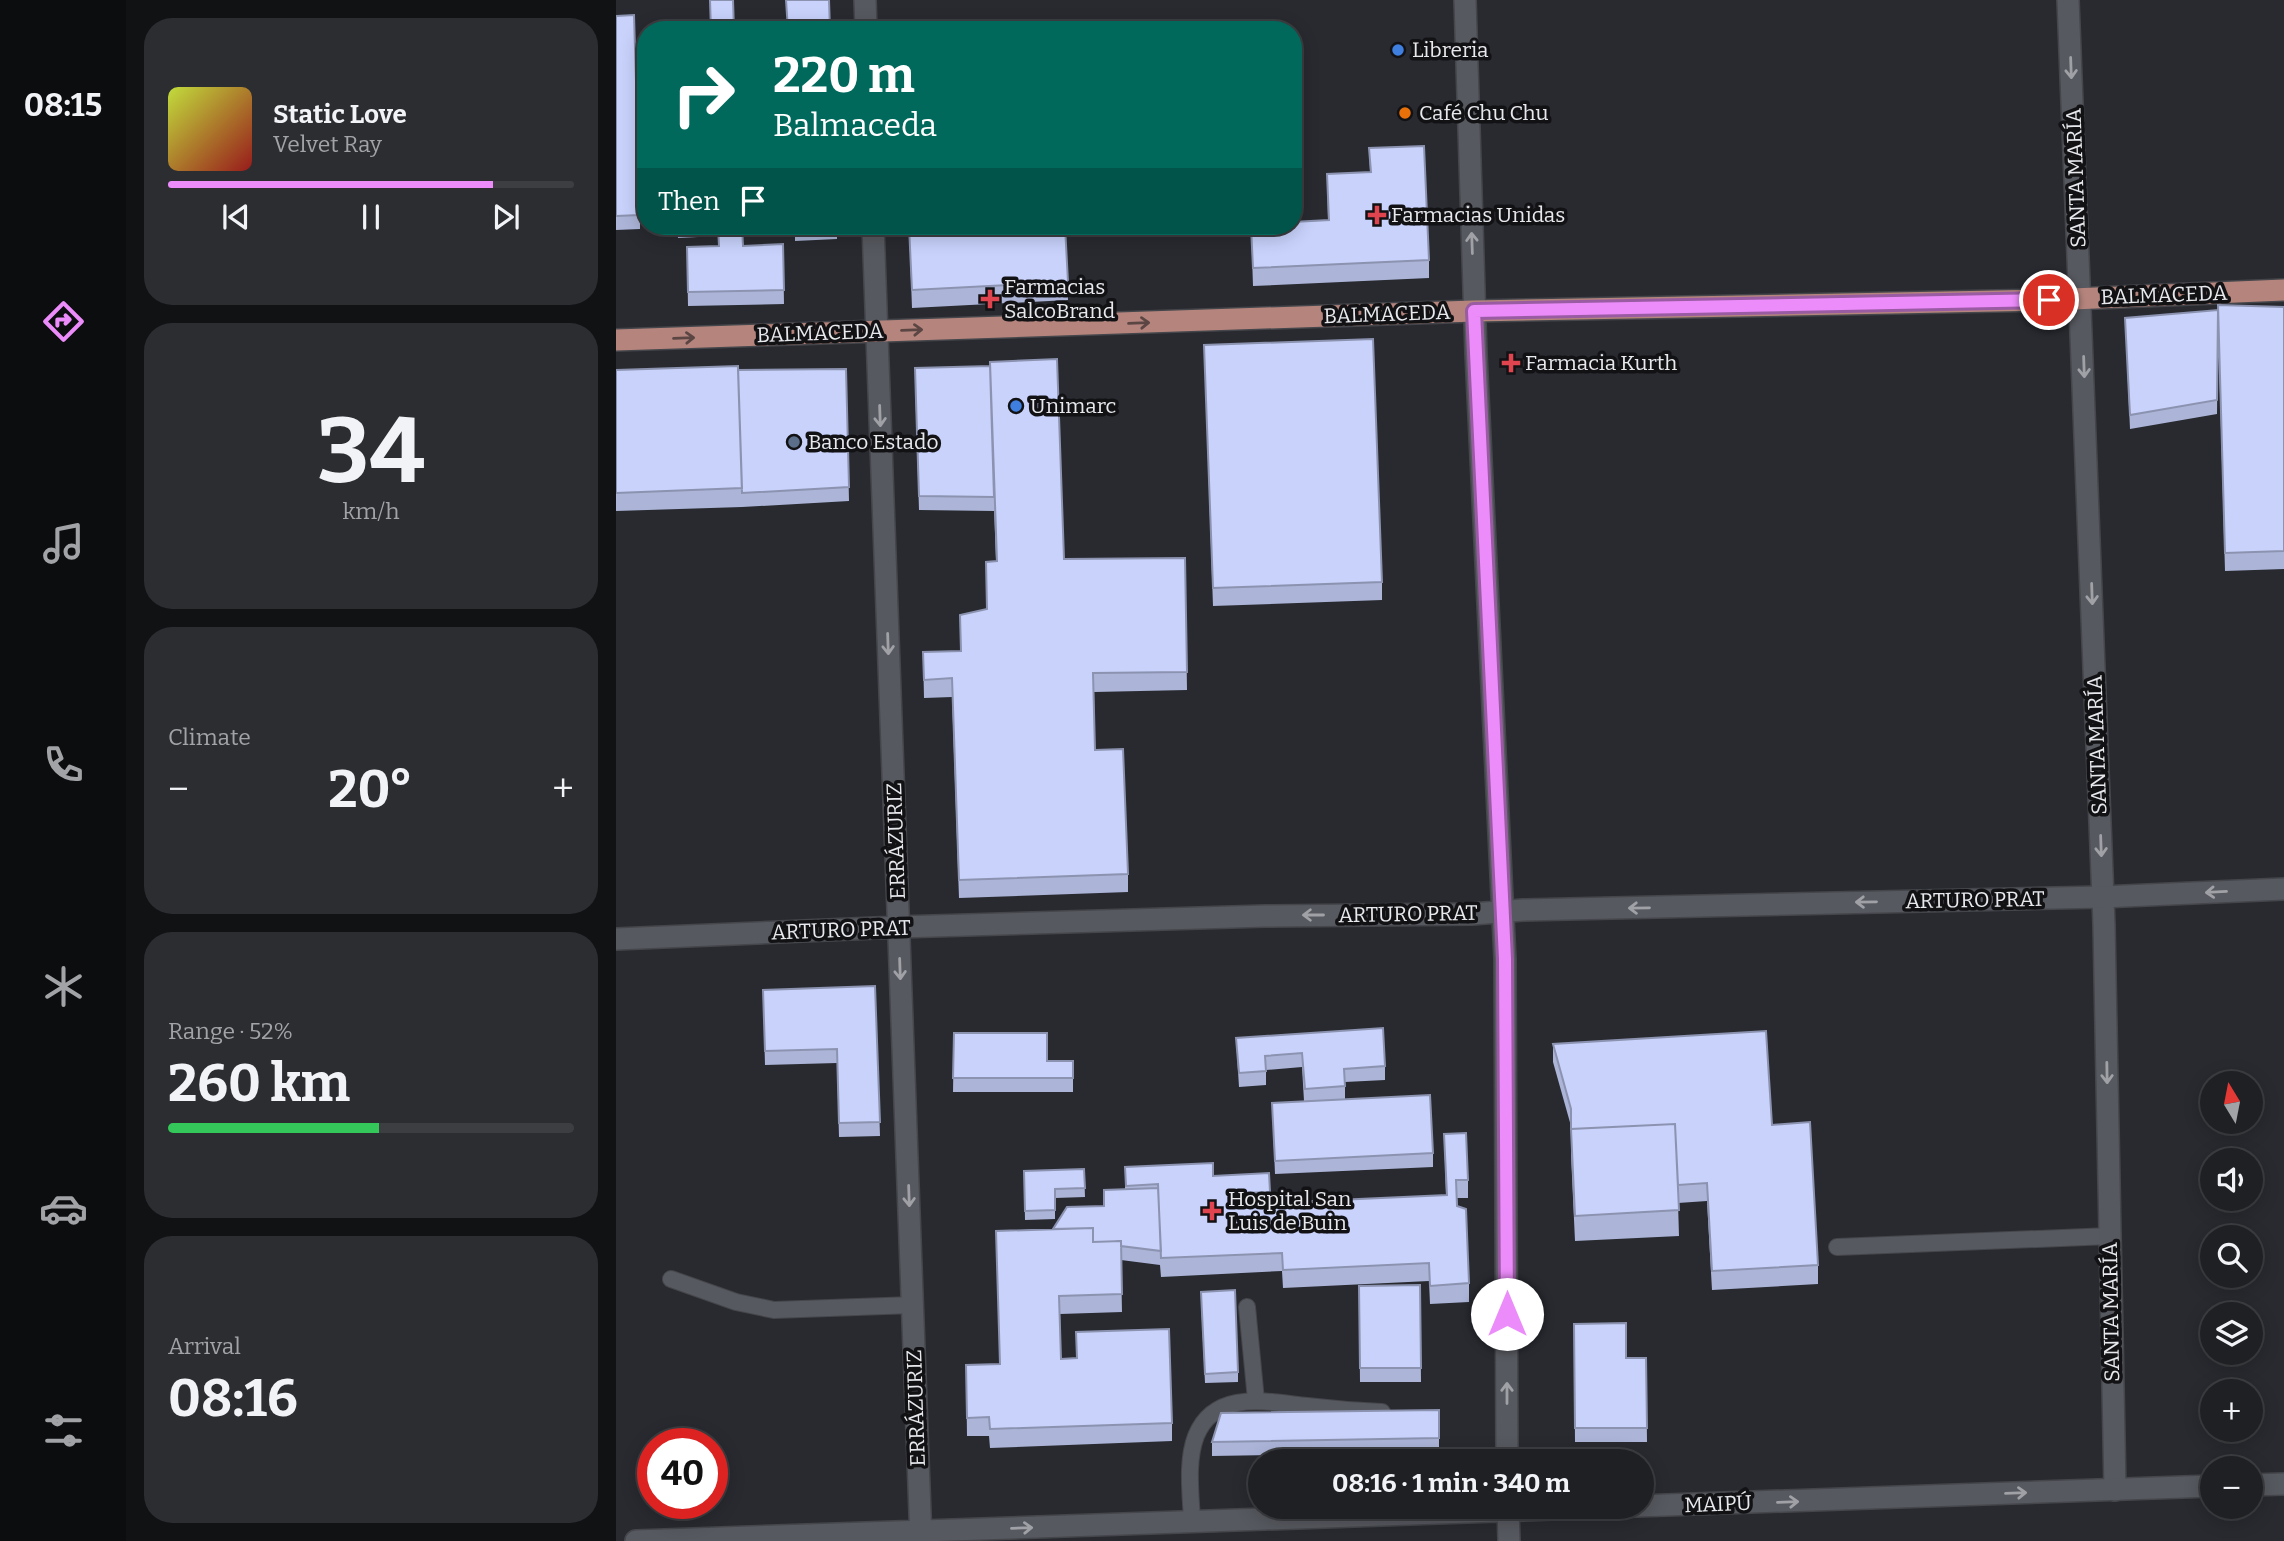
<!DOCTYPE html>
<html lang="en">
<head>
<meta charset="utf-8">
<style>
	:root { --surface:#1e2024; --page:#2b2d31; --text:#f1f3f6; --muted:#a1a3a6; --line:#3c3e41; --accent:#ec8cfa }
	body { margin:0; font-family:Bitter,serif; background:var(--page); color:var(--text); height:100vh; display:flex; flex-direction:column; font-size:26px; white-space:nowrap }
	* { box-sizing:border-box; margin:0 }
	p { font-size:23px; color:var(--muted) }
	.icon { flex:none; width:38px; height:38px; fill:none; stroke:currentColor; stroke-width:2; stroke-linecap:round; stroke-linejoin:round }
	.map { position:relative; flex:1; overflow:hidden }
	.details { display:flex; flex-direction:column; gap:18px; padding:18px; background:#101214; width:490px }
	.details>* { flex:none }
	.hud { position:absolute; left:21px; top:21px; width:665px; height:214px; border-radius:28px; box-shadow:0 4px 18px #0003,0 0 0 2px var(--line); background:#00695c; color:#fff; overflow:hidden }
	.needle { width:46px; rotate:350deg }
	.fabs { position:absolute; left:1584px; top:1071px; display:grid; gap:14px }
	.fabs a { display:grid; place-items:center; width:63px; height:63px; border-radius:50%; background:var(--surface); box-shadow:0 4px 18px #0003,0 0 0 2px var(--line); font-size:35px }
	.speed { position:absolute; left:21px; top:1428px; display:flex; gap:14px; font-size:35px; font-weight:700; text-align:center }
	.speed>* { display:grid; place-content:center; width:91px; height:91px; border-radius:50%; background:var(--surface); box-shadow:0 4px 18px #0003,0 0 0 2px var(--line); line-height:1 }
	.speed .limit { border:10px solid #d22; background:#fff; color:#111 }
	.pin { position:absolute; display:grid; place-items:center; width:60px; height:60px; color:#fff; margin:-30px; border:4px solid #fff; border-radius:50%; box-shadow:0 2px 7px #0007 }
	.me { position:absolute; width:77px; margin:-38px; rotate:0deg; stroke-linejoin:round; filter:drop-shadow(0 0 5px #0008) }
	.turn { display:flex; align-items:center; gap:24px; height:147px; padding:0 21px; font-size:32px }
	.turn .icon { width:91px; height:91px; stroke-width:2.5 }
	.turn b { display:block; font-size:49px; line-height:60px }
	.then { display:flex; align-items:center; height:66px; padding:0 21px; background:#0003; gap:14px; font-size:26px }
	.big { font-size:52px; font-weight:700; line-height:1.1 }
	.details .card { flex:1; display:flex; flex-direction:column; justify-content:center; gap:10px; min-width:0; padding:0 24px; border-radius:28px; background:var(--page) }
	.details .dial { align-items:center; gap:0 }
	.dial b { font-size:91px; line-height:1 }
	.song { display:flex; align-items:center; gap:21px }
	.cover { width:84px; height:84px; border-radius:10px; background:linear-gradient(135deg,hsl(70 70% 55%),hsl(0 70% 35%)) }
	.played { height:7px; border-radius:4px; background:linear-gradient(90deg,var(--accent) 80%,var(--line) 80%) }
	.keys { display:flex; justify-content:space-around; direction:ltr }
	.heat { display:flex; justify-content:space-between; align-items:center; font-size:38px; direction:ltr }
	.charge { height:10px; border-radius:5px; background:linear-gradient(90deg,#34c759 52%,var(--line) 0) }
	.trip { position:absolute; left:632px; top:1449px; width:406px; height:70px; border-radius:35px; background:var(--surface); box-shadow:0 4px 18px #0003,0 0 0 2px var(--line); font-weight:700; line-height:70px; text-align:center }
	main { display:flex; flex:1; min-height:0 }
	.menu { display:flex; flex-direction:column; width:126px; justify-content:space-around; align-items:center; background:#0c0d0e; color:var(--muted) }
	.menu .icon { width:49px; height:49px }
	.menu .current { color:var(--accent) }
	.menu b { font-size:32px; color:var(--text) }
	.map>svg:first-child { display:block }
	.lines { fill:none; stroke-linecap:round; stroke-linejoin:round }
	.lane-casing { stroke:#44464b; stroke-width:18 }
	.street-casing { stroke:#44464b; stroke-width:24 }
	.secondary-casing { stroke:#44464b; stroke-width:24 }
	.primary-casing { stroke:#44464b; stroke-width:24 }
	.lane { stroke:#575960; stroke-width:16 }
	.street { stroke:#575960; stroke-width:21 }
	.secondary { stroke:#575960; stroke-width:21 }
	.primary { stroke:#b5857d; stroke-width:21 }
	.wall { fill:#acb5d8 }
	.building { fill:#c8d2fb; stroke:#8c93b0; stroke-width:2 }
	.oneway { stroke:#9fa1a6 }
	.oneway2 { stroke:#5b4644 }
	.route-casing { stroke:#995ba2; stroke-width:18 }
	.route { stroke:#ec8cfa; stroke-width:12 }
	.shop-dot { fill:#3f7fe0; stroke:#121215; stroke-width:2.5 }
	.food-dot { fill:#e8710a; stroke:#121215; stroke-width:2.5 }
	.health-dot { fill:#e0444e; stroke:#121215; stroke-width:2.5 }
	.service-dot { fill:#5c6f8a; stroke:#121215; stroke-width:2.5 }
	.labels { text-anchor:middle; stroke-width:7; stroke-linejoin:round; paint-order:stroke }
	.poi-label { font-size:21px; fill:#e7e9ed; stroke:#121215; text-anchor:start }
	.street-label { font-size:21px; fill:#e7e9ed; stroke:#121215 }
</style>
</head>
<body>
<main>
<nav class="menu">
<b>08:15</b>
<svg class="icon current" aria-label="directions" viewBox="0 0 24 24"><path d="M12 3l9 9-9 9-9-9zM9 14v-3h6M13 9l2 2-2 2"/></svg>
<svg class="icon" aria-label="music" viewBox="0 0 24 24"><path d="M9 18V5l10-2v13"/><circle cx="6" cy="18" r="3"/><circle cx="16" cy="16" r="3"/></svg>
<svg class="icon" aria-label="phone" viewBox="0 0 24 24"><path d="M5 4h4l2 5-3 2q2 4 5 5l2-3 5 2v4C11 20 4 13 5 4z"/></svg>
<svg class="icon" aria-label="climate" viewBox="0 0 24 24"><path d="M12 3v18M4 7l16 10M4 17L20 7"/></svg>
<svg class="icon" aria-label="car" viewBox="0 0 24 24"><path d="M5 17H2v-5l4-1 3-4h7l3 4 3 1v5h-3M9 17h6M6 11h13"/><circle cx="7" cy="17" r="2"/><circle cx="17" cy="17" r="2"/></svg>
<svg class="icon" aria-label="filters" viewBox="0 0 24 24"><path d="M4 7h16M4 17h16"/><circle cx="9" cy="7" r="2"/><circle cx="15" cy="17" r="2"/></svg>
</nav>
<section class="details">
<div class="card">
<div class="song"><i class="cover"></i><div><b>Static Love</b><p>Velvet Ray</p></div></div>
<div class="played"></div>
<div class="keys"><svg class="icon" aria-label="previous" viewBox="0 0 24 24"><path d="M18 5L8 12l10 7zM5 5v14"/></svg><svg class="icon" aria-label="pause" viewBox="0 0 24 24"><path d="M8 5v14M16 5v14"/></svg><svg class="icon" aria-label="next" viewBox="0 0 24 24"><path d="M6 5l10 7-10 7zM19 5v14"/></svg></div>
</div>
<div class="card dial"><b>34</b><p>km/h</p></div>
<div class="card"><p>Climate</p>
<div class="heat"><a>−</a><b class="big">20°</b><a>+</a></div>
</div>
<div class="card"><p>Range · 52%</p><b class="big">260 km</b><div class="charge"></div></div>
<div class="card"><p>Arrival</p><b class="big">08:16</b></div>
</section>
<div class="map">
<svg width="1668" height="1541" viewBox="0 0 1668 1541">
	<rect width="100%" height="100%" fill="#282a30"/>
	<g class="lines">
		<defs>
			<path id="lane" d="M1221,1247L1494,1236
				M55,1279L120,1302L158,1310L297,1305
				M631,1307L640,1400
				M576,1522C575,1495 570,1462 580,1436C599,1389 652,1402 691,1406C716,1409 741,1411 766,1412"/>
			<path id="street" d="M1452,0L1488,925L1499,1490"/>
			<path id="secondary" d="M249,0L250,30
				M849,0L860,354L889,959L891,1461
				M257,226L305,1541
				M0,939L283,927L649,916L856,914L907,910L1486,897L1668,889
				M1634,1485L1668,1484
				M892,1507L893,1541
				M20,1541L1596,1486"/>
			<path id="primary" d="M0,340L858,311L1433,300L1668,290"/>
		</defs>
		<use href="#lane" class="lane-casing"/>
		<use href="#street" class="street-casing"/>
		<use href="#secondary" class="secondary-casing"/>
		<use href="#primary" class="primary-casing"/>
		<use href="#lane" class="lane"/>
		<use href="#street" class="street"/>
		<use href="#secondary" class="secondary"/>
		<use href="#primary" class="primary"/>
	</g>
	<path class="wall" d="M0,16L24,215V229L0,230Z
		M753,148L813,260V278L637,286L635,226L712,220L711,174L754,172Z
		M61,226H164V234L126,235L127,246L167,244L168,304L72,306L71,247L102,246V236L62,238Z
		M179,226H221V239L179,241Z
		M293,226H449L452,300L296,308Z
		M1668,307V569L1609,571L1602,324L1601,414L1514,429L1509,318Z
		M588,345L766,582V600L597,606Z
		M230,369L233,501L126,507L0,511V370Z
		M299,382L448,559L569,558L571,690L478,692L479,750L512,874V892L343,898L336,697L308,698L307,652L344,651V615L370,609L380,561L378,508V511L303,510Z
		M259,986L264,1136L223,1137L221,1063L149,1065L147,990Z
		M338,1033L431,1061H457V1092H337Z
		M620,1038L769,1066V1080L729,1082V1099L817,1153V1167L659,1174L656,1103L688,1101L686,1067L650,1070V1085L623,1087Z
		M937,1044L1156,1125L1202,1265V1284L1096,1290L1091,1201L1062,1203L1063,1236L959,1241L955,1155V1126L937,1062Z
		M828,1134L852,1180V1198H841L853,1283V1302L814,1304L813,1281L667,1288L666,1271L545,1277L544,1265L505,1260L506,1312L444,1314L445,1359L556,1423V1441L374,1448L373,1436H351L350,1365L384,1364L380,1231L437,1229L488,1206L509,1189V1167L597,1176L653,1173L654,1203L830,1195Z
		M468,1169L469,1197L439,1198V1219L409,1220L408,1171Z
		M804,1285L805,1382H744L743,1286Z
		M585,1302L622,1372V1382L589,1383Z
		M958,1324L1010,1358H1030L1031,1442H959Z
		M823,1410V1452L596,1456V1442Z"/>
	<path class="building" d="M94,0H117L118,30H95Z
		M170,0H213L214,30H172Z
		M18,15L24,215L0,216V16Z
		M808,146L813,260L637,268L635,226H677V222L713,220L711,174L755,172L753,148Z
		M102,226H126L127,246L167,244L168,290L72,292L71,247L103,246Z
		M293,226H449L452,282L296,290Z
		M1602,305L1668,307V551L1609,553Z
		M1602,310L1601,400L1514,415L1509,318Z
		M757,339L766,582L597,588L588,345Z
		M441,359L448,559L569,558L571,672L477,673L479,750L507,749L512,874L343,880L336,678L308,680L307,652L345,651L344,615L371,609L370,562L381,561L374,362Z
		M122,366L126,488L0,493V370Z
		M374,366L378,497L303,496L299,368Z
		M230,369L233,487L126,493L122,370Z
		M259,986L264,1122L223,1123L221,1049L149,1051L147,990Z
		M767,1028L769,1066L728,1069L729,1086L689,1089L686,1053L649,1056L650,1071L623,1073L620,1038Z
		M1150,1031L1156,1125L1194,1122L1202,1265L1096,1271L1091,1183L1062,1185L1059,1124L955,1129V1109L937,1044Z
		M338,1033H431V1061H457V1078H337Z
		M814,1095L817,1153L659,1161L656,1103Z
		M1059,1124L1063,1210L959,1216L955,1129Z
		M850,1133L852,1180H840L841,1206L850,1209L853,1283L814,1286L813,1263L667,1270L666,1253L545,1258L542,1184L510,1186L509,1167L597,1163V1176L653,1173L654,1192L630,1193L631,1204L831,1195L828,1134Z
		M468,1169L469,1188L439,1189V1210L409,1211L408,1171Z
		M542,1188L545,1251L505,1246V1241L477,1242V1228L437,1229L451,1207L488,1206V1190Z
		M477,1228V1242L505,1241L506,1294L443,1296L445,1359L461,1358L460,1332L553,1329L556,1423L374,1429L373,1417L351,1418L350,1365L384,1364L380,1231Z
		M804,1285L805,1368H744L743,1286Z
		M619,1290L622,1372L589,1374L585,1292Z
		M1010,1323V1358H1030L1031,1428H959L958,1324Z
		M823,1410V1438L596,1442L605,1413Z"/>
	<defs><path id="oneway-shaft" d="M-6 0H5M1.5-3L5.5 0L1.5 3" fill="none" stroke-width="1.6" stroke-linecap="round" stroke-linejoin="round" transform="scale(1.75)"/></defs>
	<g class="oneway">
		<use href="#oneway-shaft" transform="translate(1455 68) rotate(88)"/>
		<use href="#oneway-shaft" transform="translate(856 243) rotate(-92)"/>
		<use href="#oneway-shaft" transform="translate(1468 367) rotate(88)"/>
		<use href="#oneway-shaft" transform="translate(264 416) rotate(88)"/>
		<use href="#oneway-shaft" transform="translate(1476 594) rotate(88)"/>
		<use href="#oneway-shaft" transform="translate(272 644) rotate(88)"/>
		<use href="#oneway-shaft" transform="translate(1485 846) rotate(88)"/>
		<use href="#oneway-shaft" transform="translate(1600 892) rotate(177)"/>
		<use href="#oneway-shaft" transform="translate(1250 902) rotate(179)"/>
		<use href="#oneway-shaft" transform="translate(1023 908) rotate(179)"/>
		<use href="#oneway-shaft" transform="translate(697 915) rotate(180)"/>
		<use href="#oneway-shaft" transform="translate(284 969) rotate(88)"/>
		<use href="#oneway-shaft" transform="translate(1491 1073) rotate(89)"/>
		<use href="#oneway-shaft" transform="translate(293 1196) rotate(88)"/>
		<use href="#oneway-shaft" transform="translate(891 1393) rotate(-90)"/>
		<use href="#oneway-shaft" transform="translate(1400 1493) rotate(-2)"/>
		<use href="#oneway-shaft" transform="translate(1172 1502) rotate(-2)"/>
		<use href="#oneway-shaft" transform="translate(406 1528) rotate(-2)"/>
	</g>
	<g class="oneway2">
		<use href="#oneway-shaft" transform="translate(523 323) rotate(-2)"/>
		<use href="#oneway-shaft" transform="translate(296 330) rotate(-2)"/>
		<use href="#oneway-shaft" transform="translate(68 338) rotate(-2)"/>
	</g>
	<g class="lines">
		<defs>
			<path id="route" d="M891,1314L889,959L858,311L1433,300"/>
		</defs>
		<use href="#route" class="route-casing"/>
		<use href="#route" class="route"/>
	</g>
	<g class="shop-dot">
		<circle cx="782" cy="50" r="7"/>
		<circle cx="400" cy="406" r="7"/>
	</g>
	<circle class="food-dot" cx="789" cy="113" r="7"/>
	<g class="health-dot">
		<path d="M757.5 204.5h7v7h7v7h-7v7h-7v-7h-7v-7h7z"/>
		<path d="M370.5 288.5h7v7h7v7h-7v7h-7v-7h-7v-7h7z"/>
		<path d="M891.5 352.5h7v7h7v7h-7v7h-7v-7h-7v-7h7z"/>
		<path d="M592.5 1200.5h7v7h7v7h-7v7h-7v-7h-7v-7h7z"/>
	</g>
	<circle class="service-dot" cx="178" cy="442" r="7"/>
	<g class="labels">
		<g class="poi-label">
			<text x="796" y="57">Libreria</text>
			<text x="803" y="120">Café Chu Chu</text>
			<text x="775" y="222">Farmacias Unidas</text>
			<text x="388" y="294">Farmacias<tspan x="388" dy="24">SalcoBrand</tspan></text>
			<text x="909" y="370">Farmacia Kurth</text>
			<text x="414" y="413">Unimarc</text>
			<text x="192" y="449">Banco Estado</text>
			<text x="612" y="1206">Hospital San<tspan x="612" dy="24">Luis de Buin</tspan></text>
		</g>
		<g class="street-label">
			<text transform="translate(1460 178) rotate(-92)" y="7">SANTA MARÍA</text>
			<text transform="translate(1548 295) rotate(-2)" y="7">BALMACEDA</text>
			<text transform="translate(771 314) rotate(-2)" y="7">BALMACEDA</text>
			<text transform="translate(204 333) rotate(-2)" y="7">BALMACEDA</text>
			<text transform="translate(1481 745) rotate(-92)" y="7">SANTA MARÍA</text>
			<text transform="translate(280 841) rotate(-92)" y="7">ERRÁZURIZ</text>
			<text transform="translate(1359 900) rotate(-1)" y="7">ARTURO PRAT</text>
			<text transform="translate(792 914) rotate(-1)" y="7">ARTURO PRAT</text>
			<text transform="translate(225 930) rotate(-2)" y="7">ARTURO PRAT</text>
			<text transform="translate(1495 1312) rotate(-91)" y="7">SANTA MARÍA</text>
			<text transform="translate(300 1408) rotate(-92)" y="7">ERRÁZURIZ</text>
			<text transform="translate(1102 1504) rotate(-2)" y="7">MAIPÚ</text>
		</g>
	</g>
</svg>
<div class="fabs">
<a><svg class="needle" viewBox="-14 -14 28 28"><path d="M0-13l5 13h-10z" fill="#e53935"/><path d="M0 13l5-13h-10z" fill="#a1a3a6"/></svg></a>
<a><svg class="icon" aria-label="sound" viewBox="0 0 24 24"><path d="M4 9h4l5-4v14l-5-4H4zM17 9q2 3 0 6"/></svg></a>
<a><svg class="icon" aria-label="search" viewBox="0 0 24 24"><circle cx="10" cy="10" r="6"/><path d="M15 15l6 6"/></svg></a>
<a><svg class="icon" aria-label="layers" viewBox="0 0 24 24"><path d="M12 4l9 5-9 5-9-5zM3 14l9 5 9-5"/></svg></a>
<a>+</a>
<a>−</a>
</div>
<div class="speed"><div class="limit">40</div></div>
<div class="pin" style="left:1433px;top:300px;background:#d93025"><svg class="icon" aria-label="arrive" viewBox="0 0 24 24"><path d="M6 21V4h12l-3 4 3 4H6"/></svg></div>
<svg class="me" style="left:891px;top:1314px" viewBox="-20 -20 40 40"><circle r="19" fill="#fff"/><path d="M0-13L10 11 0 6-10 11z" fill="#ec8cfa"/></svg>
<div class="trip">08:16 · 1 min · 340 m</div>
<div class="hud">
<div class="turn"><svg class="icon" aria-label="right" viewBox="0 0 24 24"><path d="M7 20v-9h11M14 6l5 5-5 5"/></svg><div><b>220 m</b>Balmaceda</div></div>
<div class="then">Then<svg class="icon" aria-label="arrive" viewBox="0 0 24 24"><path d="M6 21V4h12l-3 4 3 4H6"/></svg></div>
</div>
</div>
</main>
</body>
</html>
